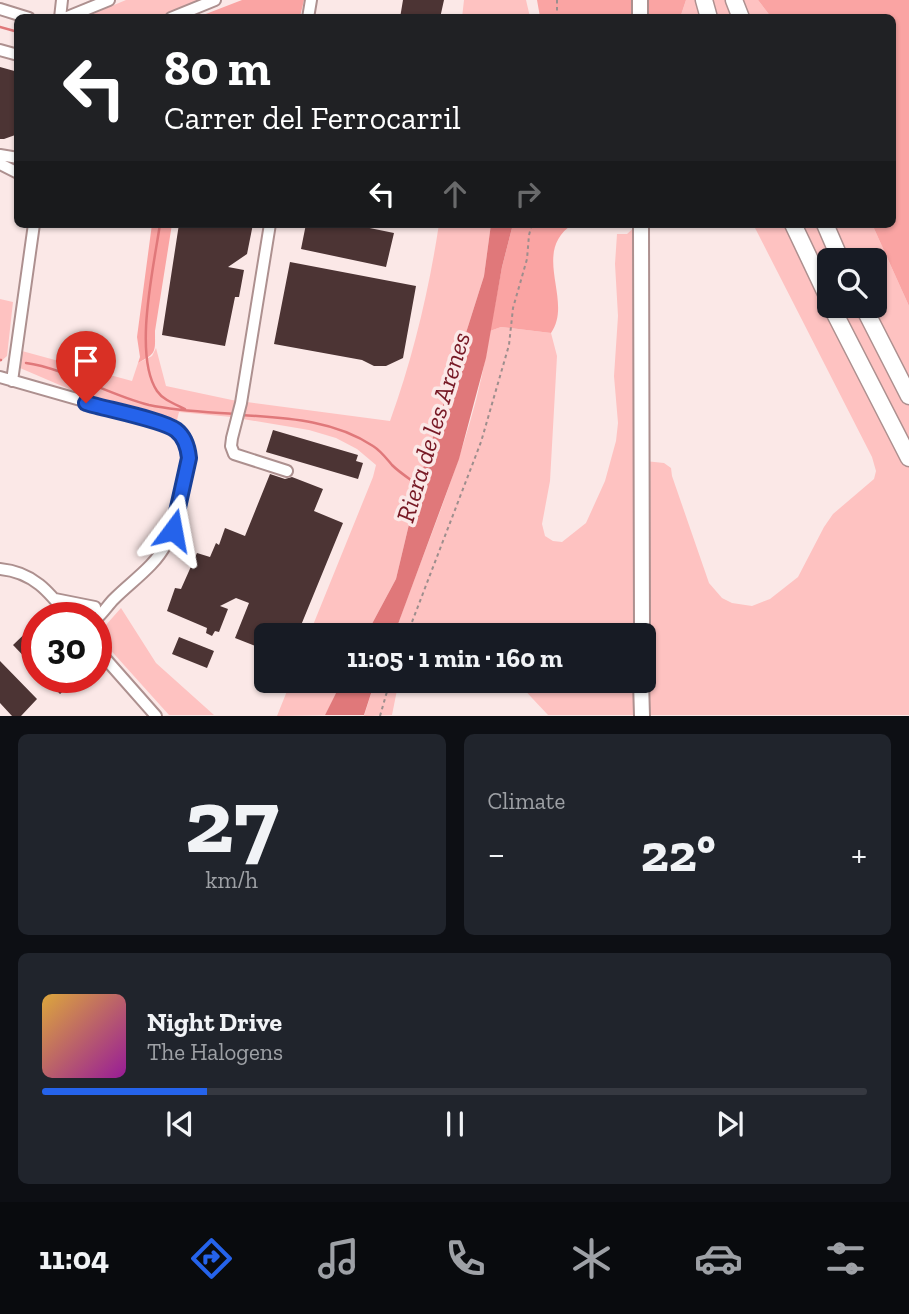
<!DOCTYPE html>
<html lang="en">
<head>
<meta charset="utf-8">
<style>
	:root { --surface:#171b24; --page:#20242c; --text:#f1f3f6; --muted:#9ea1a6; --line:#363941; --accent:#2563eb }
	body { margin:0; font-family:"Zilla Slab",serif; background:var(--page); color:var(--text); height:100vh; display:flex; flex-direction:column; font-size:26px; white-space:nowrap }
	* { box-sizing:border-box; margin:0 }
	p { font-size:23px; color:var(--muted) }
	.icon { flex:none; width:38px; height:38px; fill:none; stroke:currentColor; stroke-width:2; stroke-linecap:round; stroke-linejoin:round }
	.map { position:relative; height:716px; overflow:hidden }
	.panel { display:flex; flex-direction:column; gap:18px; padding:18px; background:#0d0f14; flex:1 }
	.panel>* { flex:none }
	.hud { position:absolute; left:14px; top:14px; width:882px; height:214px; border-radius:10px; box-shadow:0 2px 5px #0004; background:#202124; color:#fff; overflow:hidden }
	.buttons { position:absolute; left:817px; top:248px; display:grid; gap:14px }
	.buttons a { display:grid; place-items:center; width:70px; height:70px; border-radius:10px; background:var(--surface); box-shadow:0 2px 5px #0004; font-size:35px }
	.speed { position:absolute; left:21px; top:602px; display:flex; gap:14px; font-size:35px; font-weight:700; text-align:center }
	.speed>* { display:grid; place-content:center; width:91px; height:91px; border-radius:50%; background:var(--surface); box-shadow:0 2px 5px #0004; line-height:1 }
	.speed .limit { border:10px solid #d22; background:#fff; color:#111 }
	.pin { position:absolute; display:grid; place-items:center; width:60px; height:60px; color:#fff; margin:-72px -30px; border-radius:50% 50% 50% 0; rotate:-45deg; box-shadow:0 0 7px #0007 }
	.pin .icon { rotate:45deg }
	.me { position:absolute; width:77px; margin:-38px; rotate:13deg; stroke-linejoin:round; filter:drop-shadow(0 0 5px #0008) }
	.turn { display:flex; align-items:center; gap:24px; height:147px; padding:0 35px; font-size:32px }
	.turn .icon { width:91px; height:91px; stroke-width:2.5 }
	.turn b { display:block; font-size:49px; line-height:60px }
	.lanes { display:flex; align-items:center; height:66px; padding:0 35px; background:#0003; justify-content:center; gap:35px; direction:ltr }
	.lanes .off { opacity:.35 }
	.big { font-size:52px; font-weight:700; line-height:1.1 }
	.panel .card { flex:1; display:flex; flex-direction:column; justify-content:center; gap:10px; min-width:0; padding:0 24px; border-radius:10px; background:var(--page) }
	.panel .dial { align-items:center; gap:0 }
	.dial b { font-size:91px; line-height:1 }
	.song { display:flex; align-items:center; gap:21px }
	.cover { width:84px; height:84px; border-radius:10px; background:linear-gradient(135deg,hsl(40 70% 55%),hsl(300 70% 35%)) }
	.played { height:7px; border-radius:4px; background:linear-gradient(90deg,var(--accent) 20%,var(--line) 20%) }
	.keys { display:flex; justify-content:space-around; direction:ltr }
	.heat { display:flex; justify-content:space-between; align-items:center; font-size:38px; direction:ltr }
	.panel .tiles { flex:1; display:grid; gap:18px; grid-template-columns:1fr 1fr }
	.card:last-child { grid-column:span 2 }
	.trip { position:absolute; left:254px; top:623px; width:402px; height:70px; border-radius:10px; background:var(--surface); box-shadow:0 2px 5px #0004; font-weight:700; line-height:70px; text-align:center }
	.dock { display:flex; height:112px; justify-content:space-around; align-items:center; background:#090b0e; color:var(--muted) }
	.dock .icon { width:49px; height:49px }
	.dock .current { color:var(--accent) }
	.dock b { font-size:32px; color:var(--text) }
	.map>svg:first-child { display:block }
	.green { fill:#fec2c1; fill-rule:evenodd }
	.forest { fill:#faa4a3 }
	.water { fill:#e0787a }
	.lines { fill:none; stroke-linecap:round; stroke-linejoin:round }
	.stream { stroke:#e0787a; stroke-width:2.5 }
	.building { fill:#4c3434 }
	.minor-casing { stroke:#ad908f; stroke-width:14 }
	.major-casing { stroke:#ad908f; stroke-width:18 }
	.highway-casing { stroke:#ad908f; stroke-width:19 }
	.path { stroke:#9d8e8d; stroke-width:2; stroke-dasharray:3.5 3.5; stroke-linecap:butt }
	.minor { stroke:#fff; stroke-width:10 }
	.major { stroke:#fff; stroke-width:14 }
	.highway { stroke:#fff; stroke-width:16 }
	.route-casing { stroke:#184099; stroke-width:18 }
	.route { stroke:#2563eb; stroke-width:12 }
	.labels { text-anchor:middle; stroke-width:7; stroke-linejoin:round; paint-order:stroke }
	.water-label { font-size:26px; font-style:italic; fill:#771925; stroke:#fbe8e7 }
</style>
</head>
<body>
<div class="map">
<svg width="909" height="716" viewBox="0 0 909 716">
	<rect width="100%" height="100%" fill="#fbe8e7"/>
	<path class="green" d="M126,0H201L158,17L83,18Z
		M464,0H526L530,17L462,18Z
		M686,0H758L771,17L680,18Z
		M439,224H491L484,276L420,478L396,579L366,635H309L373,477L376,465L357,449L336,438L309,430L231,417L179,412L177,420L142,408L76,392L20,368L22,351L132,381L138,363L152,356L156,348L166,386L232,400L390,421C413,358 429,290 439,224Z
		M638,224L645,461L664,463L671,468L672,476L709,583L722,598L732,603L752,606L770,599L798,577L824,527L833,514L874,479L876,471L872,457L753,224H872L909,306V715H548L516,681H644V635H394C429,535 475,437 490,331L501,327L551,333L557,356L550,481L542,524L545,536L553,541L562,542L586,523L605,481L616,441L618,423L614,376L618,316L615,264L617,234H627ZM830,261H875V306H830Z
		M0,299L13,302L7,356L0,362Z
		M121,608L156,663L214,715H169L97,635Z
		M291,681H342L325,715L277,716Z
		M375,681H403L397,690L392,715L364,716Z"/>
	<path class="forest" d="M242,0H304L300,17H198Z
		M537,0H686L680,18L540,17Z
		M758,0H909V306L872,224H892V18L771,17Z
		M152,224H172L155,331C155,352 157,353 138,363L140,357L137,337Z
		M513,224H573C530,252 574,300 551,333L501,327L490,331L502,267Z"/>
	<path class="water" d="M491,224H513L502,267L486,358L459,459L394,635H366L396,579L420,478L484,276Z
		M342,681H375L364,715H325Z"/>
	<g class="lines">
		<path class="stream" d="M0,27L18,32
			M160,224C154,266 133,355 157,391C163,400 175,404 185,409
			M0,360H1
			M26,363C64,368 109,395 149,405C177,411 207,412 235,414
			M242,415C287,418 334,420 373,446C381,451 386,458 392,465C400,473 410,479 418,485"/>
	</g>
	<path class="building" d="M403,0H444L440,18H400Z
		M0,67L18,72V134L4,139H0Z
		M179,224H253L247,254L228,267L244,270L239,297H235L225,346L162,335Z
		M306,224H350L394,233L386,267L301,249Z
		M290,262L416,286L403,358L386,366H374L362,360L274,344Z
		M273,430L358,455L356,461L363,463L358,479L266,452Z
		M270,474L285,479L292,477L323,489L314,511L343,523L297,635H266V650L235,638L249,603L236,598L220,606L228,609L219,632L215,631L212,636L206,633L207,628L167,611L175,588L181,589L197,553L210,557L216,543L219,545L225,528L245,536Z
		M37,622V670L13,645Z
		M179,637L214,651L207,668L172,654Z
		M0,661L37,699L21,716H12L0,703Z
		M44,677H78L60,694Z"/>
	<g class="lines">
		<defs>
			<path id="minor" d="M0,9L29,18
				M60,18L62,0
				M65,18L109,0
				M171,18L215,0
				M308,18L311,0
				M0,50L18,55
				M0,155L18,158
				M0,164L18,173
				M270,224L241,403L232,438L231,446L234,454L287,471
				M0,377L168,425C178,431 186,439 188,450C191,465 174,530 166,544C155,566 132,581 114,599C108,605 103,613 96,619
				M12,381L34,224
				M0,569C34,572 50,593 70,618
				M55,599L95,607
				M96,648L156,716"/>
			<path id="major" d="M640,0V18
				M641,224L642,635
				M641,681L642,716"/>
			<path id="highway" d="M704,0L709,18
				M734,0L741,18
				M793,224L830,302
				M825,224L841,261
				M831,306L909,458
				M863,306L909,396"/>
		</defs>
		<use href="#minor" class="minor-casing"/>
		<use href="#major" class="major-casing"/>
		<use href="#highway" class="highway-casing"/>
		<path class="path" d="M557,0V18
			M407,635L481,442L509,345L513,308L527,259L529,235L532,224
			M380,716L390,681"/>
		<use href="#minor" class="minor"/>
		<use href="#major" class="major"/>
		<use href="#highway" class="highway"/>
	</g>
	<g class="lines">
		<defs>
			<path id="route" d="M86,403C105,409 163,420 176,430C185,437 188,448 189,458L173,530"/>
		</defs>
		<use href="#route" class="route-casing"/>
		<use href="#route" class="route"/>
	</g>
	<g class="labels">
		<g class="water-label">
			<text transform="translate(433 427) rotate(-73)" y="9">Riera de les Arenes</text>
		</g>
	</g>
</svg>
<div class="buttons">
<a><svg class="icon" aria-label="search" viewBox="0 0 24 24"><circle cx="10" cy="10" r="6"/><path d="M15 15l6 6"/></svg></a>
</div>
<div class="speed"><div class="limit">30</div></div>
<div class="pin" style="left:86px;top:403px;background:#d93025"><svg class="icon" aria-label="arrive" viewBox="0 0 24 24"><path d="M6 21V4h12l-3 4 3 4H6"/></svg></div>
<svg class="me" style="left:173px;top:530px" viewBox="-20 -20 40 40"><path d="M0-17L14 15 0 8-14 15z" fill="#2563eb" stroke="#fff" stroke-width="4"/></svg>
<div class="trip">11:05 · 1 min · 160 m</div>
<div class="hud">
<div class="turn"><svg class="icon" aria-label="left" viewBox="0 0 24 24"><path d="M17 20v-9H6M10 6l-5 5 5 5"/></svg><div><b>80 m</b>Carrer del Ferrocarril</div></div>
<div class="lanes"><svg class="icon" aria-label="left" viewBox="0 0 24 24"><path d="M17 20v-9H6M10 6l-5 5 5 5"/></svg><svg class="icon off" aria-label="ahead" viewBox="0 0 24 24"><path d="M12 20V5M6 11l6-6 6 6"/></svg><svg class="icon off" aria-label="right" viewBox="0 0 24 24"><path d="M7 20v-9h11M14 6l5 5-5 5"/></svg></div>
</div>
</div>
<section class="panel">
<div class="tiles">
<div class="card dial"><b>27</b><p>km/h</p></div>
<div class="card"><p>Climate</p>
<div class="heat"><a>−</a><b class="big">22°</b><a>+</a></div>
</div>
<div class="card">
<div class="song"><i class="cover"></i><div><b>Night Drive</b><p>The Halogens</p></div></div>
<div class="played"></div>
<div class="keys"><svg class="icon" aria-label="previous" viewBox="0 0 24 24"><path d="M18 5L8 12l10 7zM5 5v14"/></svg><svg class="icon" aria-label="pause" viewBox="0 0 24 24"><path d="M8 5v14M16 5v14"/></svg><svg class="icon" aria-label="next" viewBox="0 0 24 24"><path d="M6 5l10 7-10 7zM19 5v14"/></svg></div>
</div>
</div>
</section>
<nav class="dock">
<b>11:04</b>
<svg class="icon current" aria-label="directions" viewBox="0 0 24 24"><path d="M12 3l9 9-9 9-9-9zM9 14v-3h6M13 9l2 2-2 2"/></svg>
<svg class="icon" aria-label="music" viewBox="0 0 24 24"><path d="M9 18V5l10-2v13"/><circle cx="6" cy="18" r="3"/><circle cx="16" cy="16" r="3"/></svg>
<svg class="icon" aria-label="phone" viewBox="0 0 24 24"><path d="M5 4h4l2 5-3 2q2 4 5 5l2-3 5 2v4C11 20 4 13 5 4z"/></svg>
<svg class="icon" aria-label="climate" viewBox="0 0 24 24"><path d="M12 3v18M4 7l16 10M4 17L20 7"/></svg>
<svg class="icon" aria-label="car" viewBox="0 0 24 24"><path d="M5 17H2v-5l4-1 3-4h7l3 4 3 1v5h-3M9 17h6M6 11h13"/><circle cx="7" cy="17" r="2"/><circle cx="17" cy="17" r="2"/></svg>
<svg class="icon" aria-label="filters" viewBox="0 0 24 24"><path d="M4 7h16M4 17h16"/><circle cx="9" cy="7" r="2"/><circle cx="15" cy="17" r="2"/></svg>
</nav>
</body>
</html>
